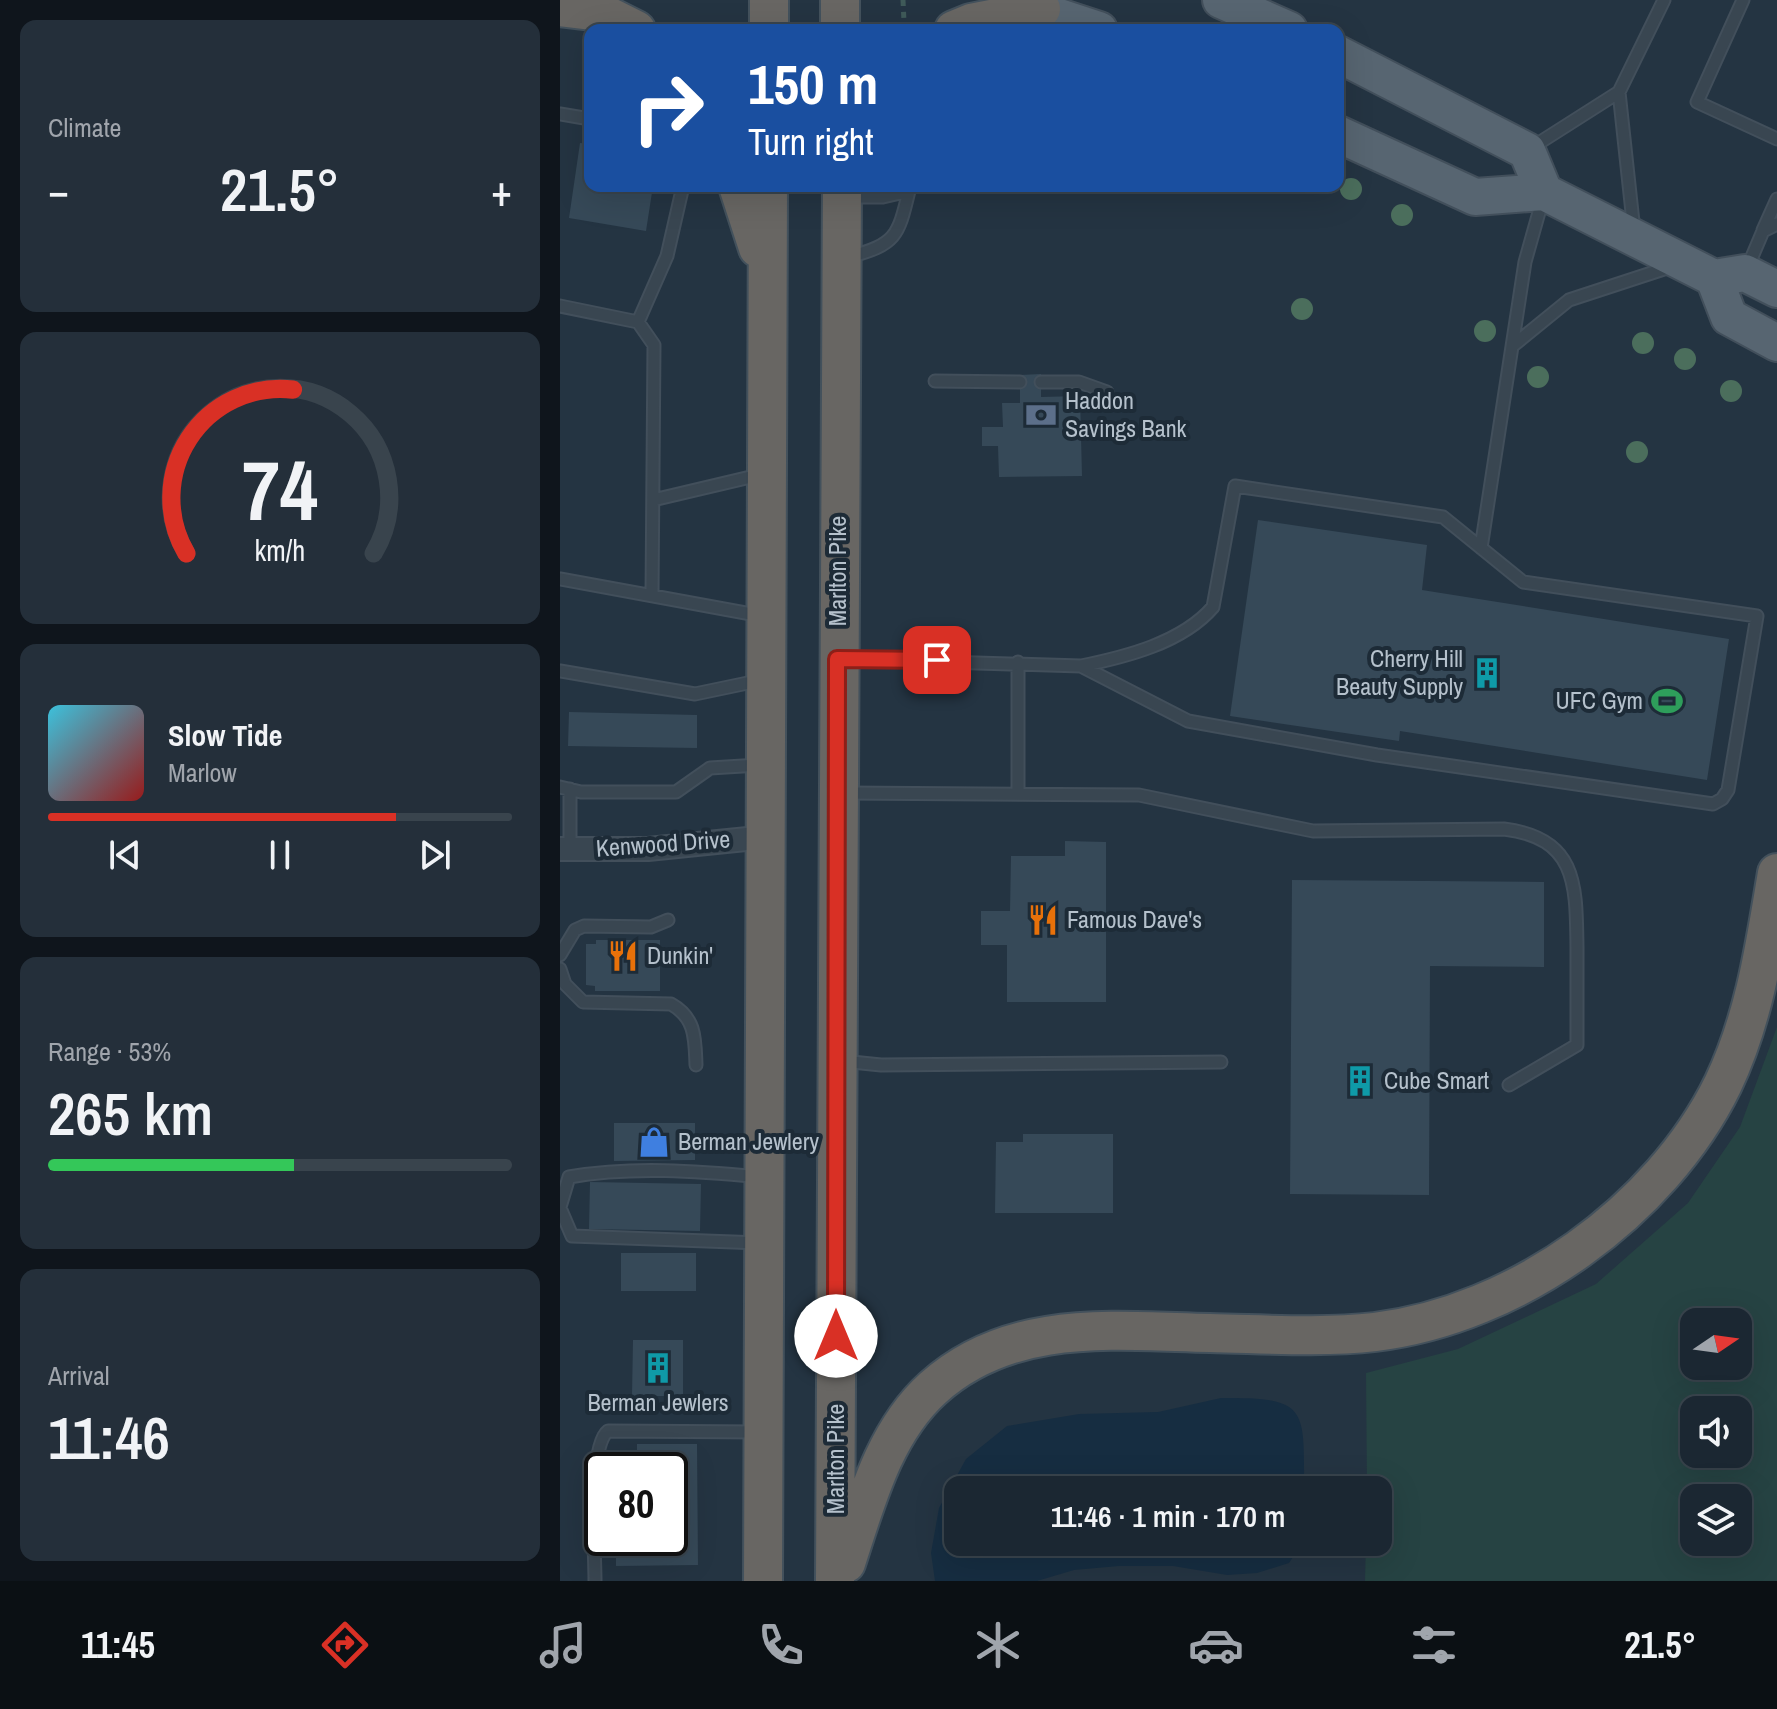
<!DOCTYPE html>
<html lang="en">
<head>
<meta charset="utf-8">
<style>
	:root { --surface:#1b2732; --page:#242f3a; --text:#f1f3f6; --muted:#a0a5ac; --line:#39444d; --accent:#d93025 }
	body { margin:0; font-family:"Archivo Narrow",sans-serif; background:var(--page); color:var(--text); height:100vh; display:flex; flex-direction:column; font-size:30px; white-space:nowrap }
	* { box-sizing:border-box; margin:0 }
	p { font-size:26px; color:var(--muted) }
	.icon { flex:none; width:44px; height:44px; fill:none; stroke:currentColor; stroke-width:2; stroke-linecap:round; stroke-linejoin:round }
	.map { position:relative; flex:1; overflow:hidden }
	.sheet { display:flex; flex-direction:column; gap:20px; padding:20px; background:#0f151c; width:560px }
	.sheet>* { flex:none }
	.hud { position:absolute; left:24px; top:24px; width:760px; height:168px; border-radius:16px; box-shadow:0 8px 32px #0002,0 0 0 2px var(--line); background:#1a4fa0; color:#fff; overflow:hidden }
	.needle { width:52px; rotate:77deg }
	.tools { position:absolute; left:1120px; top:1308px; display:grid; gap:16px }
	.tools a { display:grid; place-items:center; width:72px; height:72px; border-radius:16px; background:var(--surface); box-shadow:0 8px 32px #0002,0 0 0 2px var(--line); font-size:40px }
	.speed { position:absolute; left:24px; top:1452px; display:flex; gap:16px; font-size:40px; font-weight:700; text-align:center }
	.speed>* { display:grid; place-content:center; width:104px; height:104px; border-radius:50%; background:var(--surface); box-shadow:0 8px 32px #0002,0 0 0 2px var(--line); line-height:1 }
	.speed .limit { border:4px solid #111; border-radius:12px; background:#fff; color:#111 }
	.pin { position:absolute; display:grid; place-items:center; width:68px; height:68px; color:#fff; margin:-34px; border-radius:16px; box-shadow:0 4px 12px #0006 }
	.me { position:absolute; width:88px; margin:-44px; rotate:0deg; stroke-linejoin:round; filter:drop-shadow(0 0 6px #0008) }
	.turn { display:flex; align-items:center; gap:28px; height:168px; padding:0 32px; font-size:36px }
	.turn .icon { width:104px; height:104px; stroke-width:2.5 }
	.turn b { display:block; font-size:56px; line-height:68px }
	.big { font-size:60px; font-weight:600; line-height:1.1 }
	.sheet .widget { flex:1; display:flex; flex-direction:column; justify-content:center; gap:12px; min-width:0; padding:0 28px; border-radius:16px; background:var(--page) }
	.sheet .dial { align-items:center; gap:0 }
	.dial svg { height:208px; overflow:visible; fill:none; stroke:var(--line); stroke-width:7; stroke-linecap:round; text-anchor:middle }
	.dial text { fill:var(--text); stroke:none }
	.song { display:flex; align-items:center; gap:24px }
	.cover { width:96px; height:96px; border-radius:12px; background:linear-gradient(135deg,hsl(190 70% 55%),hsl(0 70% 35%)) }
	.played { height:8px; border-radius:4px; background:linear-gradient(90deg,var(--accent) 75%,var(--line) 75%) }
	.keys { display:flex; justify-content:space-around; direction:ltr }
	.heat { display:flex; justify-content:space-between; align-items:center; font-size:44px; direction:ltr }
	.charge { height:12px; border-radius:6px; background:linear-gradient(90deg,#34c759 53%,var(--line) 0) }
	.trip { position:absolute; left:384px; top:1476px; width:448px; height:80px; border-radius:16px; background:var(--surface); box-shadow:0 8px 32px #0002,0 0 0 2px var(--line); font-weight:600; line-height:80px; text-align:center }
	.tab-bar { display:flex; height:128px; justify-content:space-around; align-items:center; background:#0b1014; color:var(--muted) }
	.tab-bar .icon { width:56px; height:56px }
	.tab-bar .on { color:var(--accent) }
	.tab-bar b { font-size:36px; color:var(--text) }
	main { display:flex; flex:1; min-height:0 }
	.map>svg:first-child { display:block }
	.green { fill:#264343; fill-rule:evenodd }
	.water { fill:#162d41 }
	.building { fill:#364958 }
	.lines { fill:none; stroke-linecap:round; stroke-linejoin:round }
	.service-casing { stroke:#424f5b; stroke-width:15 }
	.minor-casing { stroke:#424f5b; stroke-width:26 }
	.primary-casing { stroke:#424f5b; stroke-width:40 }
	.trunk-casing { stroke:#43515c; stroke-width:42 }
	.path { stroke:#3f5a59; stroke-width:5; stroke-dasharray:6 6; stroke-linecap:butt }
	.service { stroke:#394651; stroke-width:11 }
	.minor { stroke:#394651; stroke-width:22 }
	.primary { stroke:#576571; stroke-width:36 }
	.trunk { stroke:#686663; stroke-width:38 }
	.tree { fill:#4b6e5c }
	.route-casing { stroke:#8d1f18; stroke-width:20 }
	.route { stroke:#d93025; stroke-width:14 }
	.labels { text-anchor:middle; stroke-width:8; stroke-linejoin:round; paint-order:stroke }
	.poi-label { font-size:24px; fill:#b5c1cc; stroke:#1d2b37; text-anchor:start }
	.street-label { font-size:24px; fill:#b5c1cc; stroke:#1d2b37 }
</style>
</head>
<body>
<main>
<section class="sheet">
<div class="widget"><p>Climate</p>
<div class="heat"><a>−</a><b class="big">21.5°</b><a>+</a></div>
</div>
<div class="widget dial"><svg viewBox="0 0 100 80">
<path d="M14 69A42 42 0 1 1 86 69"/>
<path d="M14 69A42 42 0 0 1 55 6" stroke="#d93025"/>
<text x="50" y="56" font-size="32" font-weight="700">74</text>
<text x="50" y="72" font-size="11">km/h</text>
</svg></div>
<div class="widget">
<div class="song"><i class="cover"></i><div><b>Slow Tide</b><p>Marlow</p></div></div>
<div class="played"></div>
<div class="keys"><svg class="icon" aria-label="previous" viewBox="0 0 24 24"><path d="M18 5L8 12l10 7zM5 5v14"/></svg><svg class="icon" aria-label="pause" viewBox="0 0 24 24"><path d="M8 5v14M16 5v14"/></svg><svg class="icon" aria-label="next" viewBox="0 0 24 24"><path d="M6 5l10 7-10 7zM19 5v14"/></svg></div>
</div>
<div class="widget"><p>Range · 53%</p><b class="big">265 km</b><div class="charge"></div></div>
<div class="widget"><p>Arrival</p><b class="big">11:46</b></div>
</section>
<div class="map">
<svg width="1217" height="1581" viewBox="0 0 1217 1581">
	<rect width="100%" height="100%" fill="#243442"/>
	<path class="green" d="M1217,1027V1581H805L806,1542H818V1490H807L806,1373L898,1349L1036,1284L1128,1203L1180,1127ZM1134,1322H1178V1366H1134ZM1134,1410H1178V1454H1134ZM1134,1498H1178V1542H1134Z"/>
	<path class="water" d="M661,1398C749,1397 744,1409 744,1490H398V1542H743L729,1563L697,1573L667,1575L613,1566H559L514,1570L477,1581H375L371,1553L379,1508L406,1459L447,1426L519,1414L598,1412Z"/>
	<path class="building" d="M20,143L30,144V186H93L86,231L9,218Z
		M481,374V397L520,396L522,476L439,477L438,446H422V427H443L442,403H460V375Z
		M698,520L867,545L862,590L1169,639L1147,780L840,731L839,741L670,716Z
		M9,712L137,715V748L8,746Z
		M505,841L546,842V1002H447V945H421V911H450L451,856H505Z
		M732,880L984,882V967L870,966L869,1195L730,1194Z
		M36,940H100V991H35V986L26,985V944H36Z
		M54,1123H135V1160L54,1161Z
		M463,1134H553V1213H435L436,1142H463Z
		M30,1182L141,1184L140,1231L29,1229Z
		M61,1253H136V1291H61Z
		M73,1340H123V1396H72Z
		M77,1444H137L138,1565L56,1566V1538H110V1470H84V1461H77Z"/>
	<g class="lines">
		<defs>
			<path id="service" d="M1183,0L1137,102L1217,139
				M1059,92L1074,231
				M0,114L30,119
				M971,148L1059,92L1104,0
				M287,197H323L349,191L351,187
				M1203,230L1217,199
				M289,257C336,244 338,237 349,191
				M1186,271L1203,231L1217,224
				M0,306L78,322L94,345L92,595
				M78,322L107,256L123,186
				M955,344L1009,300L1113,266
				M375,381L460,382
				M481,382H519L547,392
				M93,500L203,474
				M921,548L965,262L983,198
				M0,579L202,616
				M285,659L521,666L628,721L817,755L1153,804L1162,799L1168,790L1197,616L963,582L883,517L675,486L653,607C622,643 565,657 521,666
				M0,671L135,694L202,680
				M0,787L21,792H116L150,768L199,765
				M458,792V662
				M286,793L579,795L753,831L944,829C1018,838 1016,886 1017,947C1017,979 1017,1012 1017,1045L949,1085
				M10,849V789
				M0,955L15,930L24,926L91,927L108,920
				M0,969L5,984L23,1002L111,1004C136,1018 135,1039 136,1065
				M282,1061L321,1065L661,1062
				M0,1207L9,1177C72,1166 137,1171 200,1177
				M0,1208L12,1236L200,1243
				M35,1581C35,1553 28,1446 48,1431L199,1432"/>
			<path id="minor" d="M0,849H88L206,837"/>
			<path id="primary" d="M661,0L729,30
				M453,2L539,30
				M778,54L967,151L984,192
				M778,134L915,197L984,192L1154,278L1185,273L1217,289
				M1154,278L1169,317L1217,343"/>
			<path id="trunk" d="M280,0V30
				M0,7L40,12L76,30
				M209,30V0
				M394,30L411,23L481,9
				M178,186L198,248
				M286,1563C306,1502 324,1432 373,1388C451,1318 553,1331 650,1333C704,1334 761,1338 815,1332C956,1315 1101,1211 1163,1084C1195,1017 1205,945 1217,873
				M203,1581L208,186
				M275,1581L282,186"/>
		</defs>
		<use href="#service" class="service-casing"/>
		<use href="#minor" class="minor-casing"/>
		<use href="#primary" class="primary-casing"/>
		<use href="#trunk" class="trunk-casing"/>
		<path class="path" d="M343,0L344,22"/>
		<use href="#service" class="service"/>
		<use href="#minor" class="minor"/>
		<use href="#primary" class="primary"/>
		<use href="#trunk" class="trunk"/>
	</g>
	<g class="tree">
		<circle cx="791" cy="189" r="11"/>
		<circle cx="842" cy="215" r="11"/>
		<circle cx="742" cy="309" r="11"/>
		<circle cx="925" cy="331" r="11"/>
		<circle cx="1083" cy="343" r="11"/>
		<circle cx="1125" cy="359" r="11"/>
		<circle cx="978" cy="377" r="11"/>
		<circle cx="1171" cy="391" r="11"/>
		<circle cx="1077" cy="452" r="11"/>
	</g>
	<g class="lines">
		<defs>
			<path id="route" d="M276,1336L277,659L377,660"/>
		</defs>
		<use href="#route" class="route-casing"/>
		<use href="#route" class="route"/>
	</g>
	<defs>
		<symbol id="bank-bare" viewBox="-9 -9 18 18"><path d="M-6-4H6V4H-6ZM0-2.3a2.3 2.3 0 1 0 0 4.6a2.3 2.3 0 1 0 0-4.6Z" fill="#5c6f8a" stroke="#1d2b37" stroke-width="2.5" paint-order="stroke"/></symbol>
		<symbol id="building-bare" viewBox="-9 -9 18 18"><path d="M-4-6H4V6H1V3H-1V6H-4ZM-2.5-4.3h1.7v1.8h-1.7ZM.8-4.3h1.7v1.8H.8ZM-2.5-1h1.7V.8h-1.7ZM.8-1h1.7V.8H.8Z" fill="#0f9aa8" stroke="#1d2b37" stroke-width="2.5" paint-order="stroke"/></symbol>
		<symbol id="stadium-bare" viewBox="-9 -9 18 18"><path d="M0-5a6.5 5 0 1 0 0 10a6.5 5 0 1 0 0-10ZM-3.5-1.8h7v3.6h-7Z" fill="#2e9e5b" stroke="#1d2b37" stroke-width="2.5" paint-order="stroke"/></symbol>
		<symbol id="restaurant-bare" viewBox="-9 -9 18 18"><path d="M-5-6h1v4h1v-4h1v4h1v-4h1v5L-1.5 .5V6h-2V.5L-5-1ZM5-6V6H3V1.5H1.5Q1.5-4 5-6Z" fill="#e8710a" stroke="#1d2b37" stroke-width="2.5" paint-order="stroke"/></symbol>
		<symbol id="shop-bare" viewBox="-9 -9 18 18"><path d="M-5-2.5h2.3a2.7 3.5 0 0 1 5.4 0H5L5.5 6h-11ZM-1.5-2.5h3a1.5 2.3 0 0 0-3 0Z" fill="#3f7fe0" stroke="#1d2b37" stroke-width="2.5" paint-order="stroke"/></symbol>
	</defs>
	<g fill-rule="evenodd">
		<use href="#bank-bare" x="459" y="393" width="44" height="44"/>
		<use href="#building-bare" x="905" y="651" width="44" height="44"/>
		<use href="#stadium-bare" x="1085" y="679" width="44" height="44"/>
		<use href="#restaurant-bare" x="461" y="898" width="44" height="44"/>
		<use href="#restaurant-bare" x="41" y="934" width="44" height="44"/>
		<use href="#building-bare" x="778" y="1059" width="44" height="44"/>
		<use href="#shop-bare" x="72" y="1120" width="44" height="44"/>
		<use href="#building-bare" x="76" y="1346" width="44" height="44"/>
	</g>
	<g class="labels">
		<g class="poi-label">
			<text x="505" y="409">Haddon<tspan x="505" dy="28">Savings Bank</tspan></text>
			<text x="903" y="667" text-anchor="end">Cherry Hill<tspan x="903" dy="28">Beauty Supply</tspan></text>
			<text x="1083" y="709" text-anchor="end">UFC Gym</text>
			<text x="507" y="928">Famous Dave's</text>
			<text x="87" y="964">Dunkin'</text>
			<text x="824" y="1089">Cube Smart</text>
			<text x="118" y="1150">Berman Jewlery</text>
			<text x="98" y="1411" text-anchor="middle">Berman Jewlers</text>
		</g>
		<g class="street-label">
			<text transform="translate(278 571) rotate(-90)" y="8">Marlton Pike</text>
			<text transform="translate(103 844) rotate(-4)" y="8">Kenwood Drive</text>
			<text transform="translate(276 1459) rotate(-90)" y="8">Marlton Pike</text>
		</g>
	</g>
</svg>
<div class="tools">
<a><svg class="needle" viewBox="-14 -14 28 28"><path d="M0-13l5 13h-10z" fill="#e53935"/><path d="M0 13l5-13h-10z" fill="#a0a5ac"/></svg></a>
<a><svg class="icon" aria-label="sound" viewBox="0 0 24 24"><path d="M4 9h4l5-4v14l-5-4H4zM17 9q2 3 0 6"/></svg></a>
<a><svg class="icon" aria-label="layers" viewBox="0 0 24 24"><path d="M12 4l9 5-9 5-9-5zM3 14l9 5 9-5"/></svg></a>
</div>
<div class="speed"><div class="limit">80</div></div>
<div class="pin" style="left:377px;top:660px;background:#d93025"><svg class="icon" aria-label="arrive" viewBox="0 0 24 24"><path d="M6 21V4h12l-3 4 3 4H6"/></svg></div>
<svg class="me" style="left:276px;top:1336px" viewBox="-20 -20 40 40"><circle r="19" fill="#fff"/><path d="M0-13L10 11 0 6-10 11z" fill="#d93025"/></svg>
<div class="trip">11:46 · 1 min · 170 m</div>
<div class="hud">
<div class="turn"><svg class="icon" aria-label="right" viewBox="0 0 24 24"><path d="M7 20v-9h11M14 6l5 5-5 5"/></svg><div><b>150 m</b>Turn right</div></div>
</div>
</div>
</main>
<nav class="tab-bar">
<b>11:45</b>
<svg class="icon on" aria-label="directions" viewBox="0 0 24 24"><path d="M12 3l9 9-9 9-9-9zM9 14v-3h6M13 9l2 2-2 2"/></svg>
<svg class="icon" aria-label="music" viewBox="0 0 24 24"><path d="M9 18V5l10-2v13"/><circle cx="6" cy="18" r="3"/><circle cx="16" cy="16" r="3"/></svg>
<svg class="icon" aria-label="phone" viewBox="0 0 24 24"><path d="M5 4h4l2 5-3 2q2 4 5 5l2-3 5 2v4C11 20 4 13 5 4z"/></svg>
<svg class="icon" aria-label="climate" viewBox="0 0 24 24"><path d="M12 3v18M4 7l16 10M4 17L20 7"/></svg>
<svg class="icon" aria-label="car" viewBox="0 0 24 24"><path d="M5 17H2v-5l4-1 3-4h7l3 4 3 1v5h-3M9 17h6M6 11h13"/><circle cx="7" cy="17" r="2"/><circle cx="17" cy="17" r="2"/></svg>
<svg class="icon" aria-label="filters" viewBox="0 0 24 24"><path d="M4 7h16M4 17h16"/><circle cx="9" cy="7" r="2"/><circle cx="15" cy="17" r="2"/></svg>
<b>21.5°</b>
</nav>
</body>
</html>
